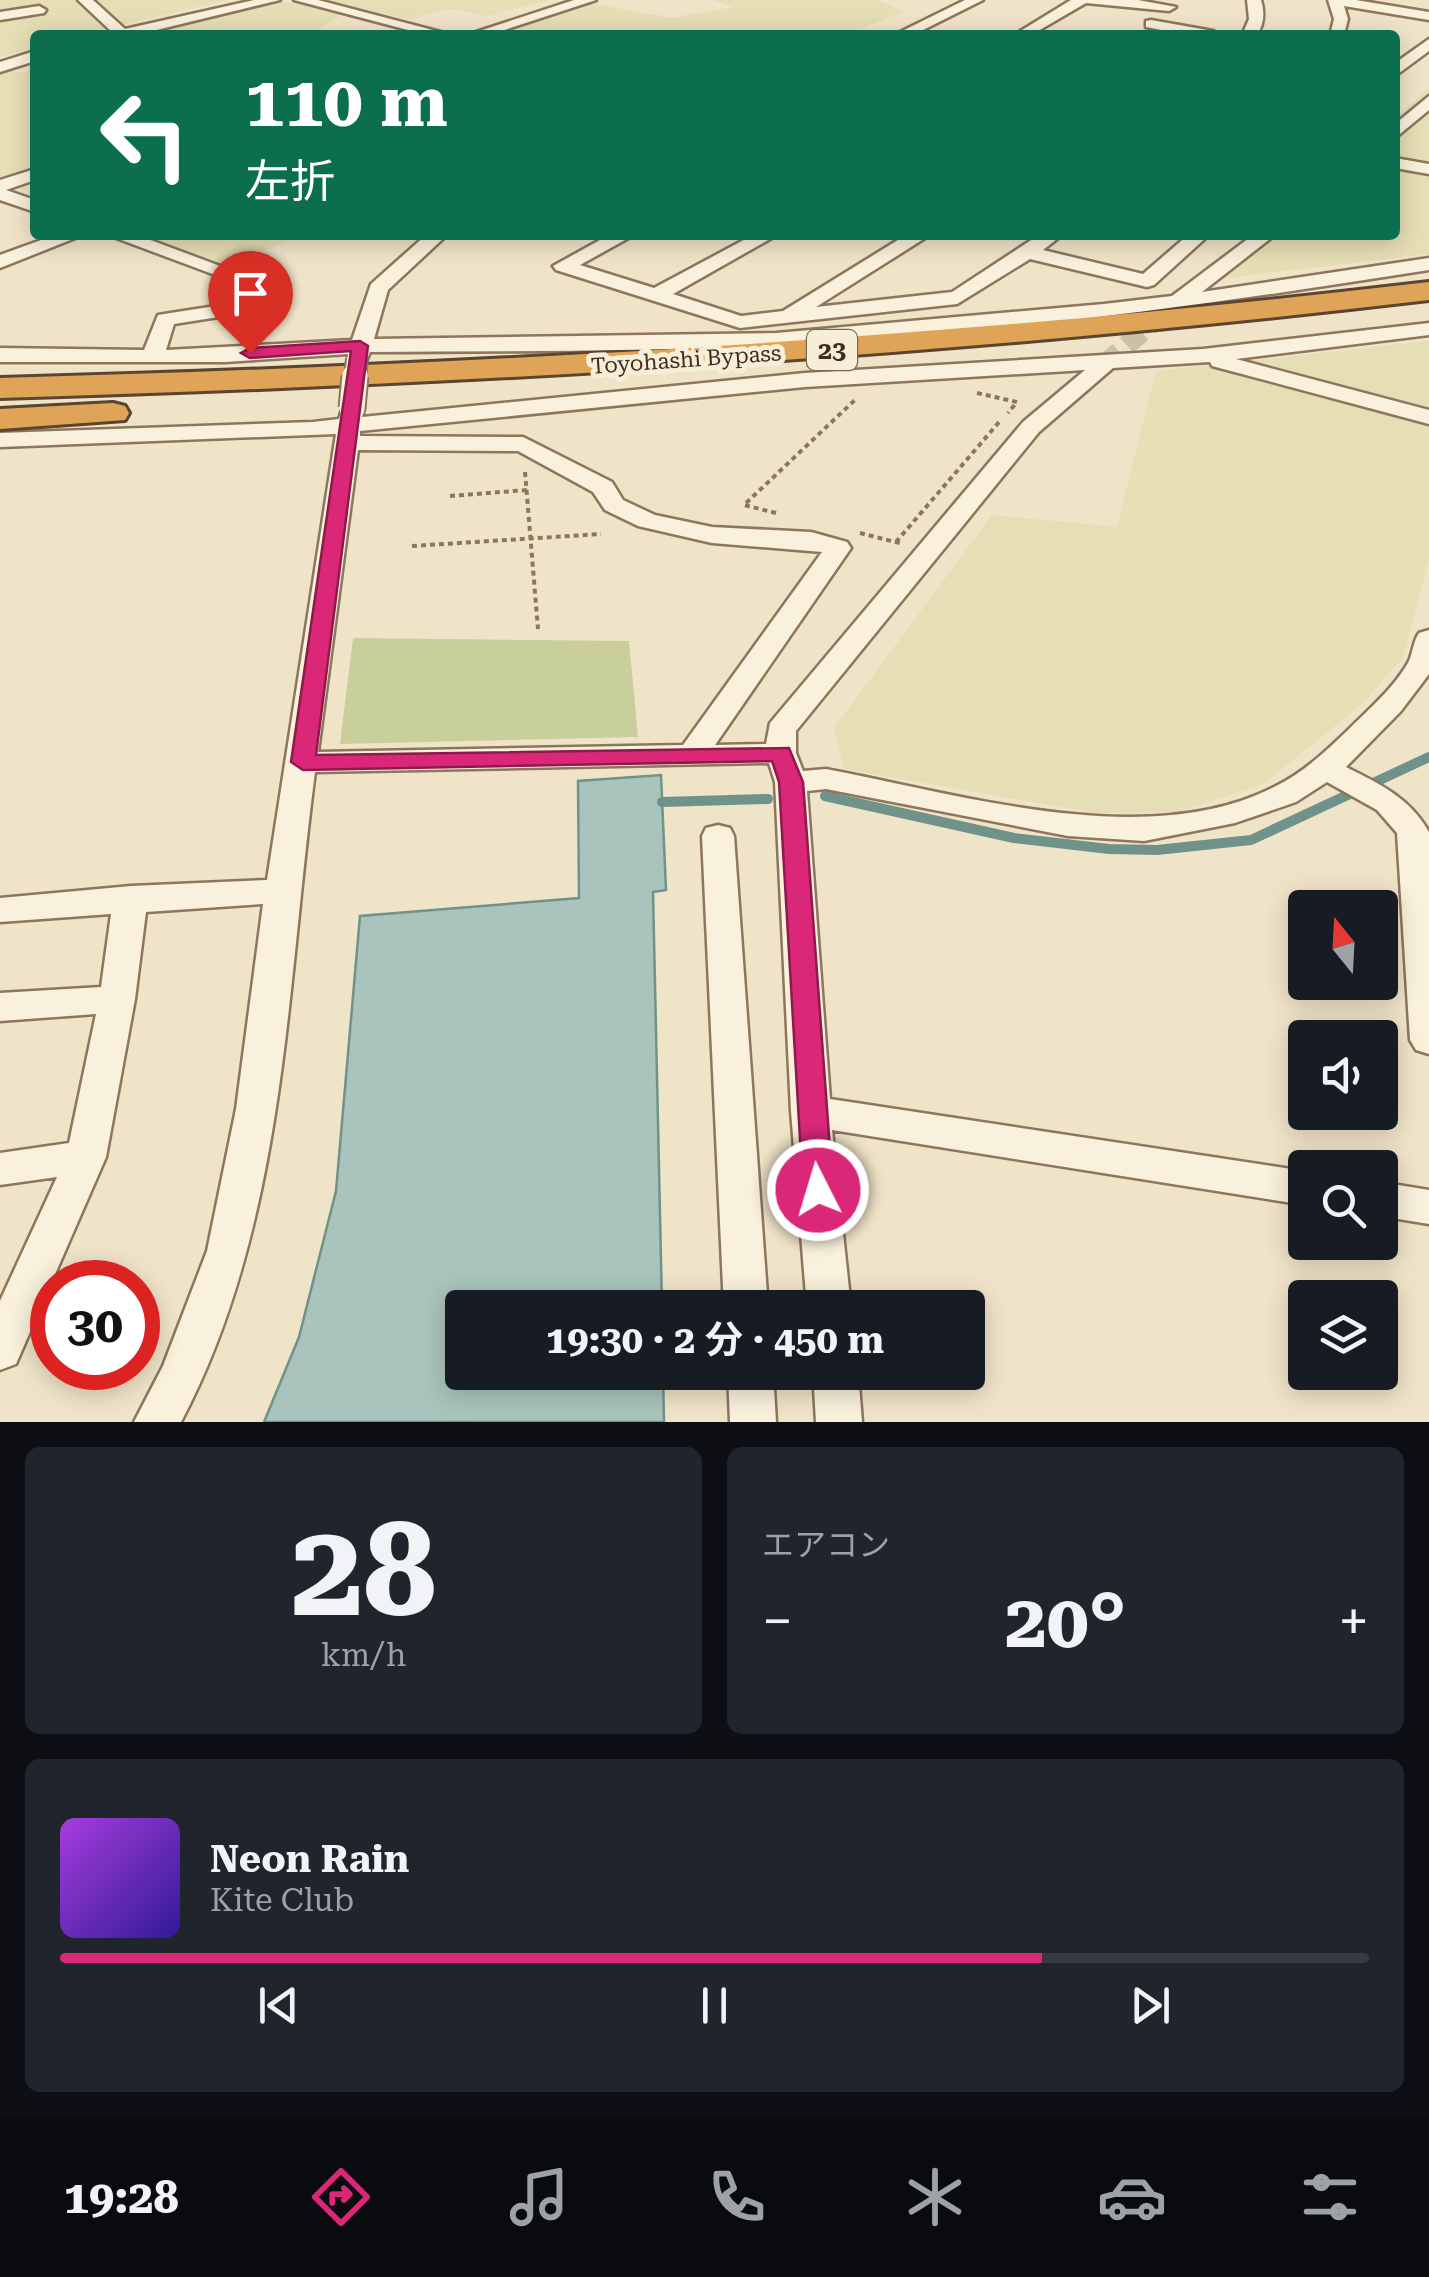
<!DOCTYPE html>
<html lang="ja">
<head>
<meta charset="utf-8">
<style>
	:root { --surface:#171b24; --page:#20242c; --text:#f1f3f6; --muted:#9ea1a6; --line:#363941; --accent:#db2777 }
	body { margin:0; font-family:"Roboto Serif","Noto Sans JP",serif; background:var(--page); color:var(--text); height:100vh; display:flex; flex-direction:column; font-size:38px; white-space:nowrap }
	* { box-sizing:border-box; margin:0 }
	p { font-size:32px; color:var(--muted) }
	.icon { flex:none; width:55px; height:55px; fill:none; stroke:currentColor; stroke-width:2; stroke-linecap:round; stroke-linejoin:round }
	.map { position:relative; height:1422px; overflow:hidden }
	.sheet { display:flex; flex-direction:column; gap:25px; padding:25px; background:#0d0f14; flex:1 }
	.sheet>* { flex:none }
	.guide { position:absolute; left:30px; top:30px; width:1370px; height:210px; border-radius:10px; box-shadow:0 5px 25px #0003; background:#0b6e4f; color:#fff; overflow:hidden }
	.needle { width:65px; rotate:342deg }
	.buttons { position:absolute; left:1288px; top:890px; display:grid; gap:20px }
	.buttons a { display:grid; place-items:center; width:110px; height:110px; border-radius:10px; background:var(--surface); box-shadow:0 5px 25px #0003; font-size:50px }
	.speed { position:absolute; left:30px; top:1260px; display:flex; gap:20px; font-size:50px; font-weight:700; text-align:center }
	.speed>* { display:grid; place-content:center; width:130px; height:130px; border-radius:50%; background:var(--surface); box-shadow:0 5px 25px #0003; line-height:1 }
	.speed .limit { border:15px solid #d22; background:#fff; color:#111 }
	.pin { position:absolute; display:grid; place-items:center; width:85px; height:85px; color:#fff; margin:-102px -42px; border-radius:50% 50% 50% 0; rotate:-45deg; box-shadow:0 0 10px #0007 }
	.pin .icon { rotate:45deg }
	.me { position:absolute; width:110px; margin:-55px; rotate:355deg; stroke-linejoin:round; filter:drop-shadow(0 0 8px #0008) }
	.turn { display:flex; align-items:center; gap:35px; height:210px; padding:0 50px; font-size:45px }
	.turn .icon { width:130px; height:130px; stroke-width:2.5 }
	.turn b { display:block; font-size:70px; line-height:85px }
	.big { font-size:75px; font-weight:700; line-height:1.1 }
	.sheet .tile { flex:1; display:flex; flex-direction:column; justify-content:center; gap:15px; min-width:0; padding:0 35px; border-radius:15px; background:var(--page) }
	.sheet .dial { align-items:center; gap:0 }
	.dial b { font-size:130px; line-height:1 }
	.song { display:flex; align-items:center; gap:30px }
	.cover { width:120px; height:120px; border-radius:15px; background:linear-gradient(135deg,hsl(280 70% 55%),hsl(250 70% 35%)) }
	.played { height:10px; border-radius:5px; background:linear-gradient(90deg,var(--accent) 75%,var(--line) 75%) }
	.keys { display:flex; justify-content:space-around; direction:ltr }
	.heat { display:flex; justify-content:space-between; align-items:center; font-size:55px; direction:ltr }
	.sheet .tiles { flex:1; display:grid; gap:25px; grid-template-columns:1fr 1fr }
	.tile:last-child { grid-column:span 2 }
	.trip { position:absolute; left:445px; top:1290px; width:540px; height:100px; border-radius:10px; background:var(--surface); box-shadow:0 5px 25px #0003; font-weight:700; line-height:100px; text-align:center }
	.tab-bar { display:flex; height:160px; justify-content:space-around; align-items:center; background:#090b0e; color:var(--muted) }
	.tab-bar .icon { width:70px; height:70px }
	.tab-bar .on { color:var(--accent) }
	.tab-bar b { font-size:45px; color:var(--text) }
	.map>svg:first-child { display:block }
	.farmland { fill:#e6deb5 }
	.green { fill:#c9cf9b }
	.water { fill:#a9c4bc; stroke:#6f938a; stroke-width:2.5 }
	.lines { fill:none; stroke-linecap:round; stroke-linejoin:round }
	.stream { stroke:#6f938a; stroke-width:10 }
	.minor-tunnel { stroke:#ccc0a6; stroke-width:20; stroke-dasharray:20 10; stroke-linecap:butt }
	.minor-casing { stroke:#8d765c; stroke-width:5 }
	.highway-casing { stroke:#5b4430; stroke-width:6 }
	.path { stroke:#8d765c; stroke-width:4; stroke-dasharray:5 4; stroke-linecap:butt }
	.minor { fill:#faf1dc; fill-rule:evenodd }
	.highway { fill:#e0a458; fill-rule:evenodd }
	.minor-bridge-far1-casing { stroke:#8d765c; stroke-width:24; stroke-linecap:butt }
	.minor-bridge-casing { stroke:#8d765c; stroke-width:29; stroke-linecap:butt }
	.minor-bridge-far1 { stroke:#faf1dc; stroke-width:20 }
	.minor-bridge { stroke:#faf1dc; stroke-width:25 }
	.route { fill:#db2777; stroke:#8e194d; stroke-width:2.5 }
	.labels { text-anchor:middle; stroke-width:10; stroke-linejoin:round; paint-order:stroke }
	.far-street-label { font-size:22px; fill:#3d2e20; stroke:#f7eed8 }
	.shield { fill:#f7eed8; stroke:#756857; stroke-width:2.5 }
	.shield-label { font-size:25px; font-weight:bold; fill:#3d2e20 }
</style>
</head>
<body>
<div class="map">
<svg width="1429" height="1422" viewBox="0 0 1429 1422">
	<rect width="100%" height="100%" fill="#f0e4c8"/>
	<path class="farmland" d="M0,0H227L78,35H35V47L0,57Z
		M272,0L348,11L319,29L352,35H125Z
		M322,0H550L488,16L451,9L408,19Z
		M712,0H877L904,11L846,35L801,31L789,35L469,34L580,1L670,18L733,7Z
		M0,68L22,73L35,69V166L0,177Z
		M1429,88V254L1209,280L1261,235H1395V118Z
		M143,235H304L227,265Z
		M1429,341V559L1403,658L1363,703L1264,784L1178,812L1094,813L844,769L834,728L992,515L1117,527L1156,371Z"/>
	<path class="green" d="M353,638L629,641L638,737L340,744Z"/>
	<path class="water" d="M661,775L666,890L653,892L662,1307L462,1308V1372L663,1373L664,1422H264L299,1337L336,1191L360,916L579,898L578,781Z"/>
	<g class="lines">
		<path class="stream" d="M825,796L1014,838L1109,849L1157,850L1251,840L1429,757
			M662,802L768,799"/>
		<path class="minor-tunnel" d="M1104,365L1181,298"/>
		<defs>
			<path id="minor" d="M78,0H93L125,29L254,0H280L136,35H110L112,32Z
				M294,0H318L452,35H427Z
				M574,0H596L489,35H467Z
				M965,0H983L913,35H894Z
				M1071,0H1138L1176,7L1169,11L1086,3L1031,35H1014Z
				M1247,0H1261C1265,13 1264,24 1257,35H1242L1249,19Z
				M1328,0H1356L1429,12V20L1344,6L1348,19L1344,35H1330L1334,19Z
				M39,6L46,10L44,13L0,20V12Z
				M1151,20L1213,31L1220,35H1188L1146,27V21Z
				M1429,39V51L1395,76V63Z
				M35,51V61L0,72V62Z
				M1429,96V110L1395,138V124Z
				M1395,158L1429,164V174L1395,168Z
				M35,169V180L6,190L35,200V212L0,200V180Z
				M55,235H83L0,268V255Z
				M108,235H137L255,279L244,313L174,324L166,350L352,340L371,284L426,235H447L388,290L374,339L776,333L1104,304L1172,296L1253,235H1275L1202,292L1429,258V270C1239,300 1048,327 856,341C694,352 532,351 370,352L365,364H349L348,354L225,362H0V348L144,350L158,315L228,304L234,282Z
				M609,235H634L580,265L654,288L753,235H777L673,294L741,316L783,311L906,235H930L816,307L952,292L1039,235H1062L1043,250L1143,274L1188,235H1209L1154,285L1147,287L1030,259L957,304L740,328L556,270L553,266Z
				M1429,323V335L1236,359L1429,410V424L1212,366L1210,362L1113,368L1039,432L796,731V753L803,771L826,769C960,794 1149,853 1276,786C1304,772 1325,752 1348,730C1368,710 1395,687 1409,661C1413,652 1413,642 1419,633L1429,630V674L1401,711L1346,767C1380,784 1410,798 1429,832V1054L1416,1050L1410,1040L1397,833L1377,810L1327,782L1296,802L1235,823L1144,841L1068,836L826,789L807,791L830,1099L1305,1171V1205L832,1130L851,1308H807L791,1111L775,782L769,763L315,772C286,990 286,1223 181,1422H134L163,1366L207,1251L236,1109L263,904L146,912L135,999L106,1157L16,1364L0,1370V1301L57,1177L0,1185V1153L69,1143L96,1014L0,1021V993L101,987L111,914L0,922V898L131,886L267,880L336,434L0,447V433L313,422L339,419L344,403L352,401L364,408L362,417L805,373L1203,349ZM1085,370L1023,422L770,723L766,744L715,745L851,548L847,542L811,532L712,527L655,515L623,500L612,482L523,437L360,436V431L805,387ZM358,450L518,451L593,492L605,510L638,526L712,543L822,552L683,745L318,752Z
				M718,825L730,828L734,836L768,1308H724L702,836L706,828Z
				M1380,1182L1429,1190V1224L1380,1216Z
				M728,1372H773L776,1422H730Z
				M813,1372H858L862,1422H816Z"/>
			<path id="highway" d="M1429,282V300C954,356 478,384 0,398V378C478,365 954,338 1429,282Z
				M113,403L125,406L129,413L125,420L0,429V409Z"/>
		</defs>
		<use href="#minor" class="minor-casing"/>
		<use href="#highway" class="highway-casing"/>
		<path class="path" d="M977,393L1017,402L1008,413
			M525,472L538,629
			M450,496L527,490
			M776,513L744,505L857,398
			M860,533L903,544
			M896,542L1000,421
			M412,546L601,534"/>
		<use href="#minor" class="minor"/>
		<use href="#highway" class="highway"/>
		<defs>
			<path id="minor-bridge-far1" d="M355,378L357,359"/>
			<path id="minor-bridge" d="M352,408L355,376"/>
		</defs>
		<use href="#minor-bridge-far1" class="minor-bridge-far1-casing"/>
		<use href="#minor-bridge" class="minor-bridge-casing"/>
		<use href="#minor-bridge-far1" class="minor-bridge-far1"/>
		<use href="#minor-bridge" class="minor-bridge"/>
	</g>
	<path class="route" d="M360,341L368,346L316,755L789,748L803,782L833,1190L829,1199L818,1202L807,1199L803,1190L779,782L772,761L303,770L291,762L351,351L250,358L241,353L250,348Z"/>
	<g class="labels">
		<g class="far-street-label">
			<text transform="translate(686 359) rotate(-4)" y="8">Toyohashi Bypass</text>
		</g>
		<rect class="shield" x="807" y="330" width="50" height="40" rx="8"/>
		<g class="shield-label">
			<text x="832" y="359">23</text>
		</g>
	</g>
</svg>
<div class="buttons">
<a><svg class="needle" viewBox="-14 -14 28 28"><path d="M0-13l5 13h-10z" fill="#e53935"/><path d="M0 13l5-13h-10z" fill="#9ea1a6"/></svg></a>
<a><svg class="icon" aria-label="sound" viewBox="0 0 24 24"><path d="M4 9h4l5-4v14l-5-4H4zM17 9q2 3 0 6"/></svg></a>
<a><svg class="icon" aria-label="search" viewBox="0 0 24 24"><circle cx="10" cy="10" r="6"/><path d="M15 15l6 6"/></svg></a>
<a><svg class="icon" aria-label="layers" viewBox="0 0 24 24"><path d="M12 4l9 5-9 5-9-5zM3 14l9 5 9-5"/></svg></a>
</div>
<div class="speed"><div class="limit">30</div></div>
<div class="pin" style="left:250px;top:353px;background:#d93025"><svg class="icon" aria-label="arrive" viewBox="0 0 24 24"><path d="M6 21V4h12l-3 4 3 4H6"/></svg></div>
<svg class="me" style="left:818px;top:1190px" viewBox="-20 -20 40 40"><circle r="17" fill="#db2777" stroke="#fff" stroke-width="3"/><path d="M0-11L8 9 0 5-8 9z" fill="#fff"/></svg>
<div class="trip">19:30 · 2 分 · 450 m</div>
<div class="guide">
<div class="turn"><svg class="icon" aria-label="left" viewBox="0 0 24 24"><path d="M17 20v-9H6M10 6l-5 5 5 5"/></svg><div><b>110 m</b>左折</div></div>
</div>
</div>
<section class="sheet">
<div class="tiles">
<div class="tile dial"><b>28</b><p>km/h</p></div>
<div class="tile"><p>エアコン</p>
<div class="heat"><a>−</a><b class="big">20°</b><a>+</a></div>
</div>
<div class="tile">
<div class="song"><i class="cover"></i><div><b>Neon Rain</b><p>Kite Club</p></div></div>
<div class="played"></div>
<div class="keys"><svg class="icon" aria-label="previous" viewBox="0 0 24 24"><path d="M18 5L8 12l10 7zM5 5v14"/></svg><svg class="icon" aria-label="pause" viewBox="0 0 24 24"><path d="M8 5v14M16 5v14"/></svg><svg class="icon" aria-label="next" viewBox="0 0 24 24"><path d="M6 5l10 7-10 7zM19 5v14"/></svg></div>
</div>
</div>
</section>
<nav class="tab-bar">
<b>19:28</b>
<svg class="icon on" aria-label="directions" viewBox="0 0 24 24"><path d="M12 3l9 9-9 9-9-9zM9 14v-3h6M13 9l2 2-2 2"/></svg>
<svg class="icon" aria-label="music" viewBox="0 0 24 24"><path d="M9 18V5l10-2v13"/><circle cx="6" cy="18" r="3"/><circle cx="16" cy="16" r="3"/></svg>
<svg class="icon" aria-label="phone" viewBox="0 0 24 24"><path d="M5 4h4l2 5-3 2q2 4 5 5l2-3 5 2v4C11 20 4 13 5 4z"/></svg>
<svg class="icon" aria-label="climate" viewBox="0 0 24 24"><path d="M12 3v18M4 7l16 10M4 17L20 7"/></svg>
<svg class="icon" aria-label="car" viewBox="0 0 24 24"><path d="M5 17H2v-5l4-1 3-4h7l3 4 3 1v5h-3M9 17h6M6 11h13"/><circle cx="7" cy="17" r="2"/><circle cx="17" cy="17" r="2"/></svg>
<svg class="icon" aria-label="filters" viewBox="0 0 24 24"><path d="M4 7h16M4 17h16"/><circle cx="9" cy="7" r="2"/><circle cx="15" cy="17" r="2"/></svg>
</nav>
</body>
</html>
